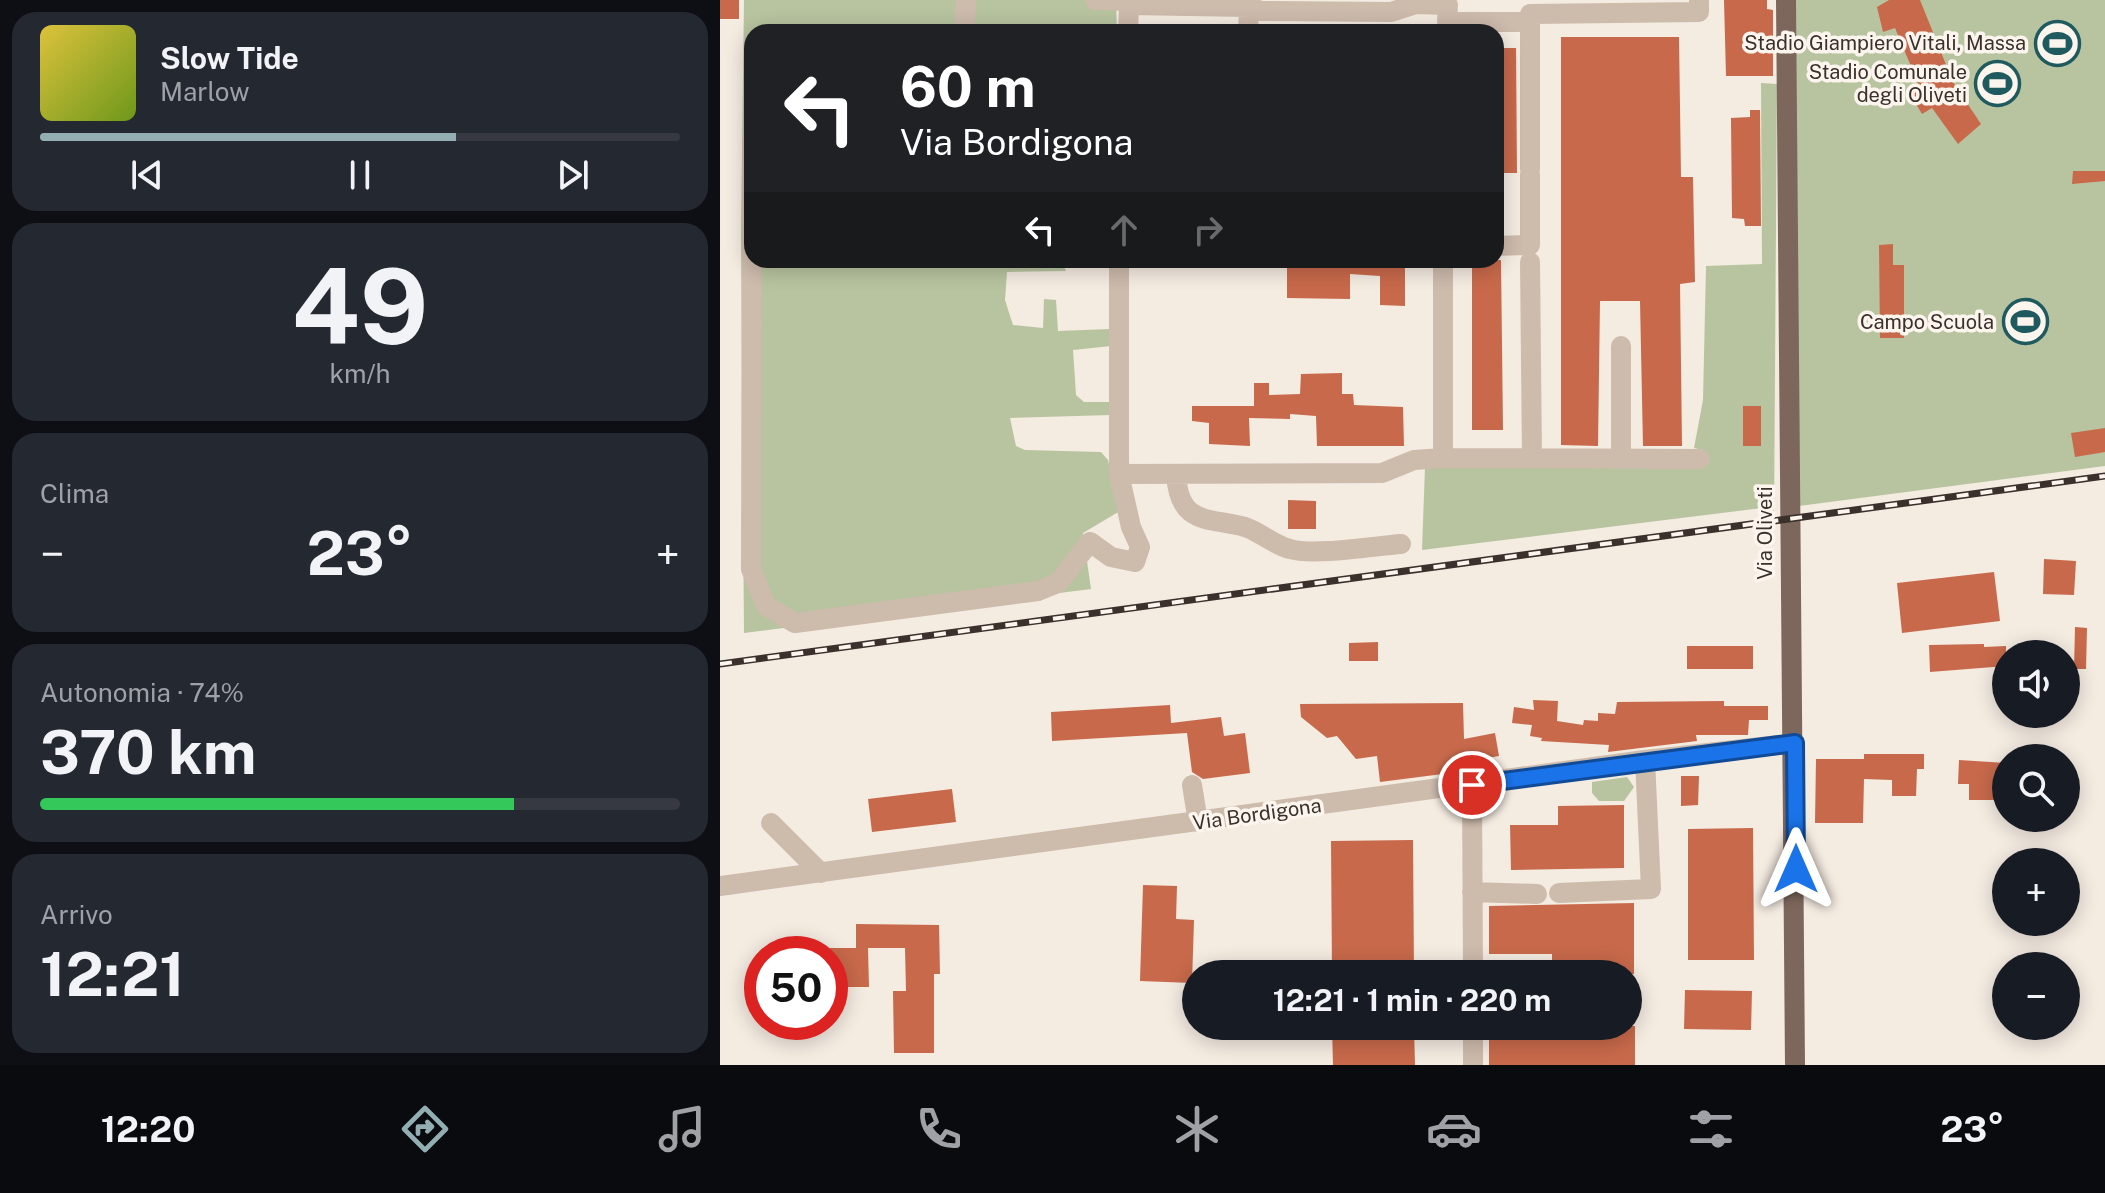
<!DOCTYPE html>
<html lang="it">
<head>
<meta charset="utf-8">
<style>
	:root { --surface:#171b24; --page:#242831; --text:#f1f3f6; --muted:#9ea1a6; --line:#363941; --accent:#92aeb2 }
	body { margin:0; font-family:"Public Sans",sans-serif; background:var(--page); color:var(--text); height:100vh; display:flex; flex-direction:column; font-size:30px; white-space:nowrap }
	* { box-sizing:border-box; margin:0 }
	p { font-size:26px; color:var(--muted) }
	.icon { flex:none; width:44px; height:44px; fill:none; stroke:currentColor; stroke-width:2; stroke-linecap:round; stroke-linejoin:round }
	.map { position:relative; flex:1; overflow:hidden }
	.drawer { display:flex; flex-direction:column; gap:12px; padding:12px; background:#0d0f14; width:720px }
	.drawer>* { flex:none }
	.guide { position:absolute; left:24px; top:24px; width:760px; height:244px; border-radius:24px; box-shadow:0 4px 20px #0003; background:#202124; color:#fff; overflow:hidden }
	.fabs { position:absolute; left:1272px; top:640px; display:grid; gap:16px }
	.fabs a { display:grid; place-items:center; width:88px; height:88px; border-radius:50%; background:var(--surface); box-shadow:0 4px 20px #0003; font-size:40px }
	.speed { position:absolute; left:24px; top:936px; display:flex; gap:16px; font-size:40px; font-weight:700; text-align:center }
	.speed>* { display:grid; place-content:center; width:104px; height:104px; border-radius:50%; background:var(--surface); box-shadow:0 4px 20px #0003; line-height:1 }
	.speed .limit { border:12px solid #d22; background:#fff; color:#111 }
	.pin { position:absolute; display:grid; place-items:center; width:68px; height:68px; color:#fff; margin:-34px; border:4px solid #fff; border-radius:50%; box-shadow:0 2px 8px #0007 }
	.me { position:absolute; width:88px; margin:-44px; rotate:0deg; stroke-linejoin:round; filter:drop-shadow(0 0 6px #0008) }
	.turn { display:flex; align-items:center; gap:28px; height:168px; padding:0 24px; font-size:36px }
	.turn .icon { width:104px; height:104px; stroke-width:2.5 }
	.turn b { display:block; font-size:56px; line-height:68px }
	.lanes { display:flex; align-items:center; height:76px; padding:0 24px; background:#0003; justify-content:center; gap:40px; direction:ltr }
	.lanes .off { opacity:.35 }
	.big { font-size:60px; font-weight:700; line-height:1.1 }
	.drawer .tile { flex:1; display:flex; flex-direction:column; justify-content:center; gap:12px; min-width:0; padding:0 28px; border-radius:24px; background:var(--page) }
	.drawer .dial { align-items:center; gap:0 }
	.dial b { font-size:104px; line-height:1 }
	.song { display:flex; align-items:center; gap:24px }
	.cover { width:96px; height:96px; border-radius:12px; background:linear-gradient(135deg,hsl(50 70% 55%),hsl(80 70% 35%)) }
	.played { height:8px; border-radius:4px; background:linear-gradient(90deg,var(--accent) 65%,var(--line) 65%) }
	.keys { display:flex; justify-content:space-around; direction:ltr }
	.heat { display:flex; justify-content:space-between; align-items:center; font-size:44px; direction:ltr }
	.charge { height:12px; border-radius:6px; background:linear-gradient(90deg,#34c759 74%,var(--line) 0) }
	.trip { position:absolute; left:462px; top:960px; width:460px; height:80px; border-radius:40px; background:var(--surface); box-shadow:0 4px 20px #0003; font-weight:700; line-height:80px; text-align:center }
	.menu { display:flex; height:128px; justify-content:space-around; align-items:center; background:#090b0e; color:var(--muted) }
	.menu .icon { width:56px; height:56px }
	.menu .on { color:var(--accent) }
	.menu b { font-size:36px; color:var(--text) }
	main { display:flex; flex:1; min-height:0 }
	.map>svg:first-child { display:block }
	.green { fill:#b8c4a0 }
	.building { fill:#c8694b }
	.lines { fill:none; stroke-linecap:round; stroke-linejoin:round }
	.minor { stroke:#cdbbac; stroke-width:20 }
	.major { stroke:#7d675c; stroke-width:20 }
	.rail-casing { stroke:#3b302b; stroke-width:7 }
	.rail { stroke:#fbf5ee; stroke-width:4; stroke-dasharray:12; stroke-linecap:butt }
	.route-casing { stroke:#114b97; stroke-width:20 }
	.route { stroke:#1a73e8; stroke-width:14 }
	.labels { text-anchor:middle; stroke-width:7; stroke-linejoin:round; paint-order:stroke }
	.poi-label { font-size:20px; fill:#3b302b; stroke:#fbf5ee; text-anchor:end }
	.street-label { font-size:20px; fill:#3b302b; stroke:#fbf5ee }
</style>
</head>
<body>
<main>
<section class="drawer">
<div class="tile">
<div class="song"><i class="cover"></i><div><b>Slow Tide</b><p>Marlow</p></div></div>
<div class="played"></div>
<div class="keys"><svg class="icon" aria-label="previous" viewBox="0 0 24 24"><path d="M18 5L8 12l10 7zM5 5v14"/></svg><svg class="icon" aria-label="pause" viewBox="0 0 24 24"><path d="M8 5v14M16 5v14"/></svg><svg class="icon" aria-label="next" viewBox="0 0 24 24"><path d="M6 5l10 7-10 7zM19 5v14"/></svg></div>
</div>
<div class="tile dial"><b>49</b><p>km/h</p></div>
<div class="tile"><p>Clima</p>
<div class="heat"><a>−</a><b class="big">23°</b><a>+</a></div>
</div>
<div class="tile"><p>Autonomia · 74%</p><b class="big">370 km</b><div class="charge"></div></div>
<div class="tile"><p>Arrivo</p><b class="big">12:21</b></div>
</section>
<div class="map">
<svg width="1385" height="1065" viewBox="0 0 1385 1065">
	<rect width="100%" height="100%" fill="#f4ebe1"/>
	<path class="green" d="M24,0H396L397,32H32V260H341L346,271L287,272L285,300L293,325L323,328L324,299L336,300L338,331L390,329L391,346L353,350L356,395L364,402H389L391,415L290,418L296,446L305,450L381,452L388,460L400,511L363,533L371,589L24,633L21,235Z
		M1074,0H1385V466L1079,506Z
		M1041,83L1057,84L1054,517L1042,518V508L702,550L705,467L983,450L974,448L983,400L986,266L1042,264Z
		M907,777L914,787L904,801H879L872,793V782Z"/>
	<path class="building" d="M0,0H19V19H0Z
		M1004,0H1047V9L1053,10V76H1006Z
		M1169,0H1200L1233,82L1261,124L1238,144L1212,108L1202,114L1190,94L1200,88L1175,28L1163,32L1157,7Z
		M841,37H959L961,177H973L975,282L960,284L962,446H923L920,301H880L878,446L841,445Z
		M776,48H796L797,173H776Z
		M1030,110H1040L1041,226H1025L1024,219L1012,218L1011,118L1030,117Z
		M1353,171H1385V181L1352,184Z
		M1173,244V265H1184V338H1160L1159,245Z
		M685,260V306L660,305V276L630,274V299L567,298V262Z
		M752,260H781L783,430H752Z
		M622,373V394H633L634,405L683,407L684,446H597L596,416L570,414V419L529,418L530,446L489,444V423L472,421V406H534V383H549V395L580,394L581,374Z
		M1023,406H1041V446H1023Z
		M1385,428V452L1355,457L1351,433Z
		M568,500L596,501V529H568Z
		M1324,559L1356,561L1354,595L1323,594Z
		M1274,572L1280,621L1182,633L1177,583Z
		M1355,627L1367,628L1366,669H1354Z
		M658,642V661H629V643Z
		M1264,644V647L1286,646V666L1210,672L1209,645Z
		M967,646H1033V669H967Z
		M813,700L838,701L837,721L863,725L864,720L878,721V713L895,714L897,702L1004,701V706H1048V720H1029L1028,735H976L977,741L888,752L889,745L821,741L822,738L810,736L812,725L792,723L794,707L814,710Z
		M743,703L744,739L775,733L779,756L745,762L746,771L660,782L657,756L636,759L617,736L607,738L581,717L580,704Z
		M450,705L451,723L501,717L504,736L525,733L530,773L483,779L472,772L467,733L332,741L331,712Z
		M1144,754H1204V769H1197L1196,796H1172V780L1144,779L1143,823H1095L1096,759H1144Z
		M1239,760L1286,763V800H1249V784H1238Z
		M961,776H979L978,805L961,806Z
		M232,789L236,822L152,832L148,799Z
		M904,805V868L791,870L790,825H838V806Z
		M1033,828L1034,960H968V829Z
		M693,840L694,974H612L611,841Z
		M423,885L457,886L456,919L474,920L472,983L420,981Z
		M914,903V974H832V954H769V906Z
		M136,924L219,925L220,974H214V1053H174L173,991H186L185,948H148L149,987H110V948H136Z
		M965,990L1032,991L1031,1030L964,1029Z
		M612,1026H694L695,1065H613Z
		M832,1026H915V1065H769V1032H832Z"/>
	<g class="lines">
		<path class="minor" d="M375,0L409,1
			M409,0V5L529,7L528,32
			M529,0V7L541,11L671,12L696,4L728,5L727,22H810
			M244,32L246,0
			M408,32L409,5
			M32,140L31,569L46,606L75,623L318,591L338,583L370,542L391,557L415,562L420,547L411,527L399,474
			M810,169V14L979,12V0
			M776,246L810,245V174
			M399,260V474L662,473L694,460L723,458L980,459
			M810,262L812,459
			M901,346V459
			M723,458V262
			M456,474C459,526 488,517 525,527C540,532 554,545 570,549C594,556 654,546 681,544
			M472,785L478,822
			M752,785L753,974
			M51,823L101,873
			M0,886L925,760L1075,743
			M752,892L817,894
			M839,893L931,889L925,760
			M753,1026V1065"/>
		<path class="major" d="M1066,0L1075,1065"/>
		<defs>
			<path id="rail" d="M0,664L1385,476"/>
		</defs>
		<use href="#rail" class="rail-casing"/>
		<use href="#rail" class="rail"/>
	</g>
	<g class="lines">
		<defs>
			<path id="route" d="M752,785L1075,743L1076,869"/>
		</defs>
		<use href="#route" class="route-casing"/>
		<use href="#route" class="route"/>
	</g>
	<defs>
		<symbol id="stadium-ring" viewBox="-11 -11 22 22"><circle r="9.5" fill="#fbf5ee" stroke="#1f5a5e" stroke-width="1.5"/><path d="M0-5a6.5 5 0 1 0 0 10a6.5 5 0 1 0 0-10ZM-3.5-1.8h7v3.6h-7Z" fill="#1f5a5e"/></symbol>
	</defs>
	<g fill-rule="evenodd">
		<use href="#stadium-ring" x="1312" y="18" width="51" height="51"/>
		<use href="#stadium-ring" x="1252" y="58" width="51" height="51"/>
		<use href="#stadium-ring" x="1280" y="296" width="51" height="51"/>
	</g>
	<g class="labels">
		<g class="poi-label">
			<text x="1306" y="50">Stadio Giampiero Vitali, Massa</text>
			<text x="1247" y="79">Stadio Comunale<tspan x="1247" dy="23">degli Oliveti</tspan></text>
			<text x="1274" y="329">Campo Scuola</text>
		</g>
		<g class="street-label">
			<text transform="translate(1045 533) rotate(-90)" y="7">Via Oliveti</text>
			<text transform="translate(537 814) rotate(-8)" y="7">Via Bordigona</text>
		</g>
	</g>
</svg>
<div class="fabs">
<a><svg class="icon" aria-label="sound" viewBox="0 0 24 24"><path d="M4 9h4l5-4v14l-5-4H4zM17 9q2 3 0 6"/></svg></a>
<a><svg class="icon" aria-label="search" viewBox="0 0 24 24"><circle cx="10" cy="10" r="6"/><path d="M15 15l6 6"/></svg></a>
<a>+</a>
<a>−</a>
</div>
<div class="speed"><div class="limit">50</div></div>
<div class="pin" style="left:752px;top:785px;background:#d93025"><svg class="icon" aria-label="arrive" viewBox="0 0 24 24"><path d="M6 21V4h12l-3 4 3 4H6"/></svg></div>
<svg class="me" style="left:1076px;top:869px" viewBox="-20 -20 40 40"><path d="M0-17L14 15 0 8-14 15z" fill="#1a73e8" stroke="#fff" stroke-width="4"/></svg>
<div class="trip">12:21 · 1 min · 220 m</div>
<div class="guide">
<div class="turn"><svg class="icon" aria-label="left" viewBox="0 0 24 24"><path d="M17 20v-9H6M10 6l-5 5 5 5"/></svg><div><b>60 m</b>Via Bordigona</div></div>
<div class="lanes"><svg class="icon" aria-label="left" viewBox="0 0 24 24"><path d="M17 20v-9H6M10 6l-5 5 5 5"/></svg><svg class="icon off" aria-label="ahead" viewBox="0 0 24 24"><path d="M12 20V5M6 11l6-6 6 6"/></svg><svg class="icon off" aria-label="right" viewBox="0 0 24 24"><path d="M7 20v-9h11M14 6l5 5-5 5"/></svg></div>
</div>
</div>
</main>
<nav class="menu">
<b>12:20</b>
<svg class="icon on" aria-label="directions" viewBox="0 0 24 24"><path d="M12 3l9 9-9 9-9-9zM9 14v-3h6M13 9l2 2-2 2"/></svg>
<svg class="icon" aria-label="music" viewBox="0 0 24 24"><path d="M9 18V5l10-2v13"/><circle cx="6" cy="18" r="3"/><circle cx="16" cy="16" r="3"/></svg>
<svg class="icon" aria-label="phone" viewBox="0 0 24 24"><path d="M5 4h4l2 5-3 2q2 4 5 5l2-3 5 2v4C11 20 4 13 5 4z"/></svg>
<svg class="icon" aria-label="climate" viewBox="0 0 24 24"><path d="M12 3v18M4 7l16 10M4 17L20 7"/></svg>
<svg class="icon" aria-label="car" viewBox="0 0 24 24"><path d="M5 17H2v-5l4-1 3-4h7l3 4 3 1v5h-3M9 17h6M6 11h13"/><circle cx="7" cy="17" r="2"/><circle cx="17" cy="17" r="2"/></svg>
<svg class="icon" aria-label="filters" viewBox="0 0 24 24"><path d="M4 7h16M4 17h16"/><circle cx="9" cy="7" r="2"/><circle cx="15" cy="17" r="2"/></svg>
<b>23°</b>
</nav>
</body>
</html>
